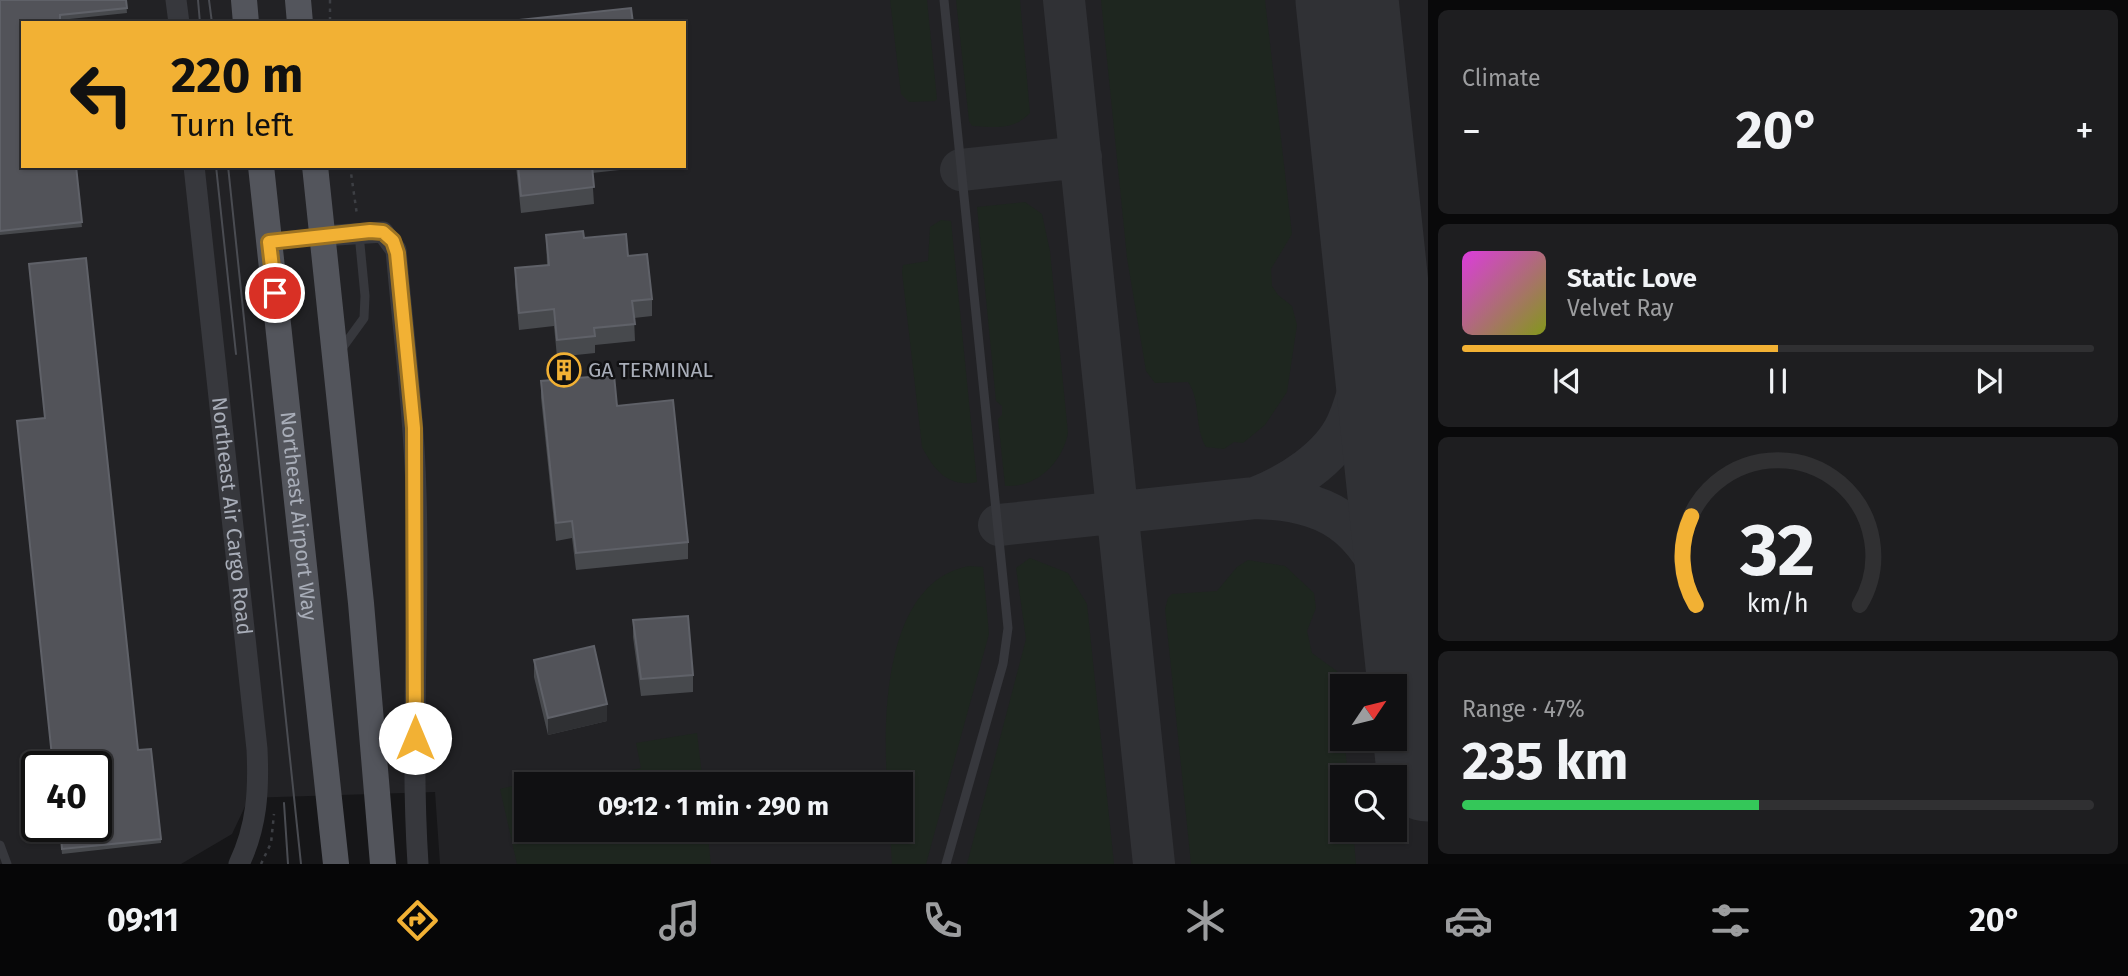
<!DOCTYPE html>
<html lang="en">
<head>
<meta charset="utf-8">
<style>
	:root { --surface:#101012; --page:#1e1e20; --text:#f1f3f6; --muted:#9c9d9f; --line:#303032; --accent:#f2b134 }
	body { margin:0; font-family:"Fira Sans",sans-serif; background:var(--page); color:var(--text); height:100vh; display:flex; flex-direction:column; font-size:26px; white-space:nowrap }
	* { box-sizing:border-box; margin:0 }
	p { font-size:23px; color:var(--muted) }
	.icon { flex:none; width:38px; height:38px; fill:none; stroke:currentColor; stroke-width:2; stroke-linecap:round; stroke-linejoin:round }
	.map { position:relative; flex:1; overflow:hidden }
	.panel { display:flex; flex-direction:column; gap:10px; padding:10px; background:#09090a; width:700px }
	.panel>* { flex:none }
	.hud { position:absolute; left:21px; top:21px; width:665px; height:147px; border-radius:0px; box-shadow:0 2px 5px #0004,0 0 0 2px var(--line); background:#f2b134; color:#111; overflow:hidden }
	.needle { width:46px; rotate:55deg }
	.controls { position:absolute; left:1330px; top:674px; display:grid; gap:14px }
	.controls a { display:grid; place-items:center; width:77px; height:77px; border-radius:0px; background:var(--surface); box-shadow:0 2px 5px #0004,0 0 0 2px var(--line); font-size:35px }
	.speed { position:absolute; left:21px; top:751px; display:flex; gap:14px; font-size:35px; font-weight:700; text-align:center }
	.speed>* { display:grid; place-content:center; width:91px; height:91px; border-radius:50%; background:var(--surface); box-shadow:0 2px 5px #0004,0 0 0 2px var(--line); line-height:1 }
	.speed .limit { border:4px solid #111; border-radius:10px; background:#fff; color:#111 }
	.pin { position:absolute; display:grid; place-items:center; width:60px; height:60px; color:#fff; margin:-30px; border:4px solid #fff; border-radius:50%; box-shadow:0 2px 7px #0007 }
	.me { position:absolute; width:77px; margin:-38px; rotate:0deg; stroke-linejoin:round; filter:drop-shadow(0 0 5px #0008) }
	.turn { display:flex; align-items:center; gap:24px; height:147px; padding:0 35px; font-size:32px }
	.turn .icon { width:91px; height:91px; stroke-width:2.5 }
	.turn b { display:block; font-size:49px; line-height:60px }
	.big { font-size:52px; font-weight:700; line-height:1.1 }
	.panel .widget { flex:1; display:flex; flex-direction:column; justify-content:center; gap:10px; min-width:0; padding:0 24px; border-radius:10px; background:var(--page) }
	.panel .dial { align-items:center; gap:0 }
	.dial svg { height:182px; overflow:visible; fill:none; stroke:var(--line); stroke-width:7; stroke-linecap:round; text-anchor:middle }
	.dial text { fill:var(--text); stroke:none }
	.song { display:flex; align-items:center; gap:21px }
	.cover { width:84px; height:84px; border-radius:10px; background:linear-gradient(135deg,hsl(300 70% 55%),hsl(70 70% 35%)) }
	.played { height:7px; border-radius:4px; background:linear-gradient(90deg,var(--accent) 50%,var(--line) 50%) }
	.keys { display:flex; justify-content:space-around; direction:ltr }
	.heat { display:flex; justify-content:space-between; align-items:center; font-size:38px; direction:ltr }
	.charge { height:10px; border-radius:5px; background:linear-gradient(90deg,#34c759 47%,var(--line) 0) }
	.trip { position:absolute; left:514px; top:772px; width:399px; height:70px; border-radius:0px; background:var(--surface); box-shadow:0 2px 5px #0004,0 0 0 2px var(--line); font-weight:700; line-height:70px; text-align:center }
	.menu { display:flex; height:112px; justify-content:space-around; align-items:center; background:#060607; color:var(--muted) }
	.menu .icon { width:49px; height:49px }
	.menu .selected { color:var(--accent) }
	.menu b { font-size:32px; color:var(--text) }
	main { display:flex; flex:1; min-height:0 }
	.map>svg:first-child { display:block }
	.built { fill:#222225; fill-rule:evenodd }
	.green { fill:#1e261f }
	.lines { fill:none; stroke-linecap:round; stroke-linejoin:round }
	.taxiway { stroke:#303135; stroke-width:42 }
	.runway { stroke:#303135; stroke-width:103 }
	.path { stroke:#3d3f44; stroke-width:2.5; stroke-dasharray:3.5 5; stroke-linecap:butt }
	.service { stroke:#37383d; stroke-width:9 }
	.tertiary { stroke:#37383d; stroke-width:21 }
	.primary { stroke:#53555c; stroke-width:26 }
	.tram { stroke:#4a4c52; stroke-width:2 }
	.wall { fill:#47494d }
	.shaded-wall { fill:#2f3033 }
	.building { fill:#525359; stroke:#5f6168; stroke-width:2 }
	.route-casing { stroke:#9d7322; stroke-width:18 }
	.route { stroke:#f2b134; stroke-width:12 }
	.labels { text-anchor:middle; stroke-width:5; stroke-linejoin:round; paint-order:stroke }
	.poi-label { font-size:21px; fill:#a8adb8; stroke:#111113; text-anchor:start }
	.street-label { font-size:21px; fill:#a8adb8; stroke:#111113 }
</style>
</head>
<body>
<main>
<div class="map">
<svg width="1428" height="864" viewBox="0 0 1428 864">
	<rect width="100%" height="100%" fill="#161618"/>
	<path class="built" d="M0,0H1428V864H440L435,792L249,798L232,834L181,864H0ZM23,23H684V166H23ZM1342,686H1395V738H1342ZM37,766H96V826H37ZM1342,777H1395V830H1342ZM527,784H901V830H527Z"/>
	<path class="green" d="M890,0H927L937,99L935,101L909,102L901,94Z
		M956,0H1020L1030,113C1013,131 995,127 972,126L969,121Z
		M1101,0H1265L1292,234L1271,269L1272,286L1278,295L1292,306L1297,325L1287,392L1265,425L1243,443L1234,442L1224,449L1206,447C1194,427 1201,400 1188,382L1155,383L1146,371L1127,258Z
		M1025,202L1042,214L1050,251L1068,433C1062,463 1037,488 1005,486L998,419L1002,415V406L996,401L977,207Z
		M941,220L951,221L977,482C948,488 934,470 922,447L902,272L903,265L928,261L930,227Z
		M1030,558L1068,573L1087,604L1114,864H967L1026,639L1016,568Z
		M1248,560L1285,566L1314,593L1316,608L1307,631L1312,653L1338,672L1348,777H1342V830H1353L1356,864H1191L1165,609L1168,598L1172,594L1217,591L1237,567Z
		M969,566L983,567L989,634L926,864H892L890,830H901V784H887C883,716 884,582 969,566Z
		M697,733L703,784H574L641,768L636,743Z
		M557,775L559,784H527V830H707L711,864H517L500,789Z"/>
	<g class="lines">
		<path class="taxiway" d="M1064,0L1154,864
			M961,170L1081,157
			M1255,498C1289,485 1331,459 1347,424C1364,385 1369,338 1378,296
			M999,525L1255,498C1356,501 1370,545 1413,626"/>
		<path class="runway" d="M1347,0L1428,770"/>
		<path class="path" d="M330,0V23
			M350,166L357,215
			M261,864L271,843L274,814"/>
		<path class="service" d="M944,0L1008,628L1003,664L946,864
			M272,241L321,236
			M340,351L364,318L365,296L359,234
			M0,845L7,864"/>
		<g class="tertiary">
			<path d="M176,0L179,23"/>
			<path id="s1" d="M194,166L257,749C259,791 257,826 239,864"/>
			<path d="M322,236L383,232L396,250C403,331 414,412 416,493C420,617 410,740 418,864"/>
		</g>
		<g class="primary">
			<path d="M244,0L246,23"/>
			<path d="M298,0L300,23"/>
			<path id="s2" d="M261,166L336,864"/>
			<path d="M315,166L361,603L383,864"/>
		</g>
		<path class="tram" d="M198,0L200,23
			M209,0L212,23
			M216,166L236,354
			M228,166L301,864
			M284,803L288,864"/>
	</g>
	<path class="wall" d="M0,0H126L127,13L60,20L82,227L0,235Z
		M516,166H647V167L592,173L594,204L521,213Z
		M546,235L584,238L628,256L652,299V316L634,318L635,341L595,345V353L557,357L554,326L519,330L515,285V268L547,265Z
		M541,381L617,406L688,542V559L576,570L572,538L556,541L541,398Z
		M633,620L693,675V692L641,696L633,637Z
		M534,660L607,721L548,735L534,677Z
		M138,750L161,839V843L62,854L59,826Z"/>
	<path class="shaded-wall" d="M607,704V721L548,735V718Z"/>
	<path class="building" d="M0,0H126L127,8L60,15V23H23V166H76L82,222L0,231Z
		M631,8L633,23H520V20Z
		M518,166H592L594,187L521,196Z
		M583,231L584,238L626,234L628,256L647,254L652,299L632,301L635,324L594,328L595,336L557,340L554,309L519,313L515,268L549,265L546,235Z
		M86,258L138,750L151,749L161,839L62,849L60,826H96V766H53L17,421L45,418L29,264Z
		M614,375L617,406L673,400L688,542L576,553L572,521L556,523L541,381Z
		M688,616L693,675L641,679L633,620Z
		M594,646L607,704L548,718L534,660Z"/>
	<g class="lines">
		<defs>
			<path id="route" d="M275,293L269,242L370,231L383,232L393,241L397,253L414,428L415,738"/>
		</defs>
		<use href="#route" class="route-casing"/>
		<use href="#route" class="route"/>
	</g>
	<defs>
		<symbol id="building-ring" viewBox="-11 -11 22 22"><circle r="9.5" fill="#111113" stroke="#f2b134" stroke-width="1.5"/><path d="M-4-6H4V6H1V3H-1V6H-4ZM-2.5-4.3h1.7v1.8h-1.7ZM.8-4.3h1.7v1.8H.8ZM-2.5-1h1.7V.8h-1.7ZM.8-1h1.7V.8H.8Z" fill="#f2b134"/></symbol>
	</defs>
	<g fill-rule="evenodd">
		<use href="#building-ring" x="545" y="351" width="38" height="38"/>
	</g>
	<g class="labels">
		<g class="poi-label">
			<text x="588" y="377">GA TERMINAL</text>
		</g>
		<g class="street-label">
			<text dy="7" stroke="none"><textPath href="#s2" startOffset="352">Northeast Airport Way</textPath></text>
			<text dy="7" stroke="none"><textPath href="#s1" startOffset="352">Northeast Air Cargo Road</textPath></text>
		</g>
	</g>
</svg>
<div class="controls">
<a><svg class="needle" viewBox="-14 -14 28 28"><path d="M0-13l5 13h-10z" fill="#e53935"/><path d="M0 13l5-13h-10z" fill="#9c9d9f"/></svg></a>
<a><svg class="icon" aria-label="search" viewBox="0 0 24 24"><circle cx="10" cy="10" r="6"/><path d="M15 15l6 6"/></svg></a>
</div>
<div class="speed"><div class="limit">40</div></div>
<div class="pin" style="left:275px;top:293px;background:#d93025"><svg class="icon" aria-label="arrive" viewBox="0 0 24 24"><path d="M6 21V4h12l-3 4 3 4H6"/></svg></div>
<svg class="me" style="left:415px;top:738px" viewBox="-20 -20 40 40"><circle r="19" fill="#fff"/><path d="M0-13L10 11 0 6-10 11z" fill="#f2b134"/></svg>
<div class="trip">09:12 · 1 min · 290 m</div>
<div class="hud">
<div class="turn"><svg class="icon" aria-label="left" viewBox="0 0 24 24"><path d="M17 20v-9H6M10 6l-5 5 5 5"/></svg><div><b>220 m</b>Turn left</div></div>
</div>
</div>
<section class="panel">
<div class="widget"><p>Climate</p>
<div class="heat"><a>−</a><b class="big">20°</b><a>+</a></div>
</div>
<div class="widget">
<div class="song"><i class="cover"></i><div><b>Static Love</b><p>Velvet Ray</p></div></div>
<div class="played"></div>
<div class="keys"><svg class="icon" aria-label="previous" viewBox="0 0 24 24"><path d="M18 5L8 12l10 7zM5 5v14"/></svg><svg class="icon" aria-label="pause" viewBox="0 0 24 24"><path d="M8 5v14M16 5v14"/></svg><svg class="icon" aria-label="next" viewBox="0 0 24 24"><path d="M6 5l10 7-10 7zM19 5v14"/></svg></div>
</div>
<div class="widget dial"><svg viewBox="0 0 100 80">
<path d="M14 69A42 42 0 1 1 86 69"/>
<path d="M14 69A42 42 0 0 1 12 30" stroke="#f2b134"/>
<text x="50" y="56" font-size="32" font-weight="700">32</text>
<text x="50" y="72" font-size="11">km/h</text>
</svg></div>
<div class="widget"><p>Range · 47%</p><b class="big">235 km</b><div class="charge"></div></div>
</section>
</main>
<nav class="menu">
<b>09:11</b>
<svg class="icon selected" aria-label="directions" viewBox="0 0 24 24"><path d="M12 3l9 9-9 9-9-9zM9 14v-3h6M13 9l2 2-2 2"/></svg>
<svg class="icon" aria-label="music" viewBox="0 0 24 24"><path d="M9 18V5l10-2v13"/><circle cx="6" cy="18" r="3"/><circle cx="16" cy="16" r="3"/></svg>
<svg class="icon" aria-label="phone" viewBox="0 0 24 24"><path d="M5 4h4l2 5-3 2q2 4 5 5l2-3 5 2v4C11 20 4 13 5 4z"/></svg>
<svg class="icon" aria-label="climate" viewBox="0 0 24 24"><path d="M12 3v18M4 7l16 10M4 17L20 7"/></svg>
<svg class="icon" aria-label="car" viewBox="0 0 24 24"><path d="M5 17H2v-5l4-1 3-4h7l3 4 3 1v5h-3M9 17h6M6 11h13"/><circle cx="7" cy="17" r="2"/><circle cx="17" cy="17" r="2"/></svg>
<svg class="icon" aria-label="filters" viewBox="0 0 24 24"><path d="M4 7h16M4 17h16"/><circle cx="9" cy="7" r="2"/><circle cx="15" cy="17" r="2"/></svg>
<b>20°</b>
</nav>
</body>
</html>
